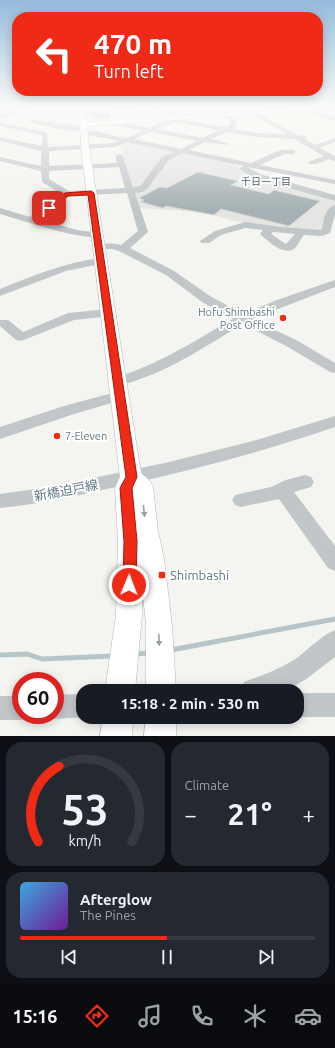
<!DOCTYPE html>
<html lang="en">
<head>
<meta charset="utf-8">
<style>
	:root { --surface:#171b24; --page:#242831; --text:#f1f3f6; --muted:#9ea1a6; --line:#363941; --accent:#ef2a16 }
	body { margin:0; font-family:Ubuntu,"Noto Sans JP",sans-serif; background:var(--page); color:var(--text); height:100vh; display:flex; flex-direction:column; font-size:15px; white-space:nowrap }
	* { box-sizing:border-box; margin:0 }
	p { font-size:13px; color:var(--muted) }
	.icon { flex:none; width:22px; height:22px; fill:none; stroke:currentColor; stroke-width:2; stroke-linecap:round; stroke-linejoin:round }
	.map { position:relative; height:736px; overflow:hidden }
	.sheet { display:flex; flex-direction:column; gap:6px; padding:6px; background:#0d0f14; flex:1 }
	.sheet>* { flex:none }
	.hud { position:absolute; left:12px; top:12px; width:311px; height:84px; border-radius:16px; box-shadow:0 2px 10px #0003; background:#ef2a16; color:#fff; overflow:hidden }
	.speed { position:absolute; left:12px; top:672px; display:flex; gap:8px; font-size:20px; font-weight:700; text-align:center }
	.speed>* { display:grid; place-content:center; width:52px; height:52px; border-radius:50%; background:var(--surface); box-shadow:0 2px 10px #0003; line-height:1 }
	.speed .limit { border:6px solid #d22; background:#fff; color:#111 }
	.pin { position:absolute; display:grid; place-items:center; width:34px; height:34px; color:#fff; margin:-17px; border-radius:8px; box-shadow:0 2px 6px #0006 }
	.me { position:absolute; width:44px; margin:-22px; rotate:1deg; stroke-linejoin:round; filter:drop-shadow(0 0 3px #0008) }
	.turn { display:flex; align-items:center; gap:14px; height:84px; padding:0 16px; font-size:18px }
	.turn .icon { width:52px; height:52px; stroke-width:2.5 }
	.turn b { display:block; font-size:28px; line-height:34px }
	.big { font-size:30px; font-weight:700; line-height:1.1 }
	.sheet .widget { flex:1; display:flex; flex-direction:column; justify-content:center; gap:6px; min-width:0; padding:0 14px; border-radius:16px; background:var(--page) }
	.sheet .dial { align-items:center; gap:0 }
	.dial svg { height:104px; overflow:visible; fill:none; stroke:var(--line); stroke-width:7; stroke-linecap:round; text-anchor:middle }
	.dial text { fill:var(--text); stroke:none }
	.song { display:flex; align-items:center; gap:12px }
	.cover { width:48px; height:48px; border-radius:6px; background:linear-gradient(135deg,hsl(200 70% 55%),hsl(280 70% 35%)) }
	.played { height:4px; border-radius:2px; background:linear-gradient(90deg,var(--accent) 50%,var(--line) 50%) }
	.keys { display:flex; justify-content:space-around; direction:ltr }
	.heat { display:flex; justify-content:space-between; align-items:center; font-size:22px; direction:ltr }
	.sheet .tiles { flex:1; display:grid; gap:6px; grid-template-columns:1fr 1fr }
	.widget:last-child { grid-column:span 2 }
	.trip { position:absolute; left:76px; top:684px; width:228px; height:40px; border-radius:16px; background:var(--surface); box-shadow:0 2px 10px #0003; font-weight:700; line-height:40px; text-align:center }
	.menu { display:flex; height:64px; justify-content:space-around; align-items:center; background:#090b0e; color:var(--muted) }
	.menu .icon { width:28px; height:28px }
	.menu .current { color:var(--accent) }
	.menu b { font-size:18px; color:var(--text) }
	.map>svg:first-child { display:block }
	.built { fill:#e5e5e3 }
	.green { fill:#d6dcd1 }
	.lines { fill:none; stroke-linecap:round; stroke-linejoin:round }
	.stream { stroke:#b6c6c8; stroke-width:5 }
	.building { fill:#a5b1b4; stroke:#d5d5d3 }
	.major-casing { stroke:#b2b8ba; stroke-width:1 }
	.path { stroke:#bdbfc1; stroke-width:3; stroke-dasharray:3 3; stroke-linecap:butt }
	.minor { fill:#c1c6c8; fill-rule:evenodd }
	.major { fill:#fff; fill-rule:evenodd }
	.oneway { fill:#90a1a8 }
	.route { fill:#ef2a16; stroke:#9b1b0e }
	.poi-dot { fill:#ef2a16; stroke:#fff; stroke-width:1.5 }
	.labels { text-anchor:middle; stroke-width:4; stroke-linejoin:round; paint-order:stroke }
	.far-neighbourhood-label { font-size:10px; fill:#506068; stroke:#fff }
	.poi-label { font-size:11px; fill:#617983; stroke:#fff; text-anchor:end }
	.near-street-label { font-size:13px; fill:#617983; stroke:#fff }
	.near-poi-label { font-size:13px; fill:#617983; stroke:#fff; text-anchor:start }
</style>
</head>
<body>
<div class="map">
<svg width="335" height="736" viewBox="0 0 335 736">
	<rect width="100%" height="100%" fill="#f4f4f0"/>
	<path class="built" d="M127,142L233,163L248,175L335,200V205L326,214L324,230L318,232L248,224L199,212L139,208L120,145Z"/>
	<path class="green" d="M39,107H70V115H64L34,110V108Z"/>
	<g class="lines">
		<path class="stream" d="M171,650L335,619
			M135,654L149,653
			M0,655L27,654L42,659L113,656"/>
	</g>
	<path class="building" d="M90,111H108L111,118L99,119L98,117H91Z
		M198,172L238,181L231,185L269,194L274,190L320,201L289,226L221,209L214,215L166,206L163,208L141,202L144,200L139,198L160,187L167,188Z"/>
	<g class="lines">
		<defs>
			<path id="major" d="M0,107H9L79,121V107H85L87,122L309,107H335V109L87,126L89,147L141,473L150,481L153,487L158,531L164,559L172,625L176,691H146V625L142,585V615L135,691H105L116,615L118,541L115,488L120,477L81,147L80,126L0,109Z
				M103,717H133L132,736H100Z
				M146,717H176V736H144Z"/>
		</defs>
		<use href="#major" class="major-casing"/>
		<path class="path" d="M181,723L185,718H292"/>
		<path class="minor" d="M27,107H36L0,118V114Z
			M82,107H162L170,110L177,119L225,127L230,125L231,122L222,115L225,113L237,121L236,126L233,129L257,133L287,134L252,114L251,113L254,111L297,135L306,136L307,137L305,139L316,145L335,138V142L320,148L335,156V161L329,159L316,164H309L308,162L324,156L294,139L257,137L227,132L211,139L228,143V145L205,142L189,150L251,163L280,150H295V154H284L260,165L335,180V184L247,167L260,174L335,195V201L254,178L241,170L240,168L244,166L182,153L168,161L147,189L142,192L135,193L148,232L130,248L174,271L210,296L243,314L277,300L335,280V287L252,319L298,341L335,363V373L330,372L288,347L243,324C200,349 168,373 118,386L113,384L111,381L113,378C157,366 194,341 233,319L202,302L166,275L119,251L112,249H95L94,247L95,245C104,243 113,243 121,245L138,231L127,193L69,196L38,219L77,230L100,233L102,235C93,245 15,218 0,214V208L30,217L61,194L42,182L41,171L0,161V157L41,166V151L0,141V137L42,146V135L0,126V122L47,133L48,147L114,143L119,141C113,139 83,135 80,133C90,126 113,137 124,138C130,138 137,133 143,131L115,125L111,122L112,121L149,128L171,118L166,112L157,109L80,110V108ZM174,122L219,130L203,138L157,129ZM150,132L197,141L181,149L134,139ZM127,142L174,152L162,157L141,185L133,188L123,156L119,154L115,156L117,163L49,166V151L115,147ZM119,167L125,188L69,191L49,179V171Z
			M276,107H286L271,111L268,114L265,112L266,109Z
			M302,107L335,117V121L300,110L299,109Z
			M32,119C40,121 83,127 86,129C78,135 41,125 30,122V120Z
			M335,205V214L330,233L322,236L304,235C301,238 298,245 295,248C284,257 270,242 262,236L260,234L263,230L245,228L221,235L209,243H201L200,241L215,231L245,222L281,227L321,230L322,229C324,220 324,209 335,205ZM273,232L295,234L286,244L271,234Z
			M101,258L105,259L106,261L105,263L66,271L0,296V289C33,276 65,262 101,258Z
			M108,309L112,310L114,313L112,316L74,320L21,341L16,340L0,326V320H8L23,332L68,313Z
			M120,391L125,393L127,396L125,399L74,414L0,439V427L64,406Z
			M335,416V427C266,451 196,469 125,485C84,494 42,504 0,508V494L56,486L169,462L253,441Z
			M305,475L311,477L314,482L311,487L294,492L335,546V571L328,568L279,499L241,507L235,505L232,500L235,495L271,487L286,480Z
			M335,630V657L305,680L285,691H241L244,682C263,675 281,669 298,657C310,648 321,636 335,630Z
			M297,693H335V717H296Z
			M83,694V717H86L55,719L46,716L55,715V695Z
			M0,696H21V715H30V717L21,720H0Z"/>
		<use href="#major" class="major"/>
	</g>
	<defs><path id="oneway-solid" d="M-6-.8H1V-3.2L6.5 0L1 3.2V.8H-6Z"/></defs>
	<g class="oneway">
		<use href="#oneway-solid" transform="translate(144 511) rotate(84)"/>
		<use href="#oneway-solid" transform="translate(159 640) rotate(88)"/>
	</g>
	<linearGradient id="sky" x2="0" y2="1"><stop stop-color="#94bbdb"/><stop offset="0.51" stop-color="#fafaf8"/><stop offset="1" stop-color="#fafaf8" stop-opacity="0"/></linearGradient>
	<rect width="335" height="210" fill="url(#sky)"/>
	<path class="route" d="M91,191L94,193L137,477L132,488L137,541L136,585L134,590L129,592L125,590L123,585L124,541L120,488L126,477L88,195L68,196L51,209L46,208L65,193Z"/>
	<g class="poi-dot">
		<circle cx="283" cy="318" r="4"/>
		<circle cx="57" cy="436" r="4"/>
		<rect x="158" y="571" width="8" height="8" rx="2"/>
	</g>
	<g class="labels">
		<g class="far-neighbourhood-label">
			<text x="266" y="185">千日一丁目</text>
		</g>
		<g class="poi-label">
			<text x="275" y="316">Hofu Shimbashi<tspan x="275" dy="13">Post Office</tspan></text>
			<text x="65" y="440" text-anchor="start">7-Eleven</text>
		</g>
		<g class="near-street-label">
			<text transform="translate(66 490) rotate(-11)" y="5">新橋迫戸線</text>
		</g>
		<g class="near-poi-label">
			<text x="170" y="580">Shimbashi</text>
		</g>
	</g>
</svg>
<div class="speed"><div class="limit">60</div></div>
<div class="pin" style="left:49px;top:208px;background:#d93025"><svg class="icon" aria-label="arrive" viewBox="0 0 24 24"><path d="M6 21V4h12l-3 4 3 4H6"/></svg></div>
<svg class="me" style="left:129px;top:585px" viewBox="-20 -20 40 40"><circle r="17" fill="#ef2a16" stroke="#fff" stroke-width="3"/><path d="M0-11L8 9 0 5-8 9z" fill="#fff"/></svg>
<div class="trip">15:18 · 2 min · 530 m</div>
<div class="hud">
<div class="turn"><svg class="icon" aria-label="left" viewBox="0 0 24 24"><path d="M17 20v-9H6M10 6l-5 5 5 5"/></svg><div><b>470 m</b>Turn left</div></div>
</div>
</div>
<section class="sheet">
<div class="tiles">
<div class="widget dial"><svg viewBox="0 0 100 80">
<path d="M14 69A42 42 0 1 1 86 69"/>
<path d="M14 69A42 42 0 0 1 30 11" stroke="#ef2a16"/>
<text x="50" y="56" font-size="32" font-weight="700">53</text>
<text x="50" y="72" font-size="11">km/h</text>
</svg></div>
<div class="widget"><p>Climate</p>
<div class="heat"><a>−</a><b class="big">21°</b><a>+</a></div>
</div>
<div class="widget">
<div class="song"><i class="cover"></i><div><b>Afterglow</b><p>The Pines</p></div></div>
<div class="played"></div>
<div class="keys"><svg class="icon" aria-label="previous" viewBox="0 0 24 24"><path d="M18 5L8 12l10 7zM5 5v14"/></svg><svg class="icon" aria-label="pause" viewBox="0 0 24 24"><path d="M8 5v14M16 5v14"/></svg><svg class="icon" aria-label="next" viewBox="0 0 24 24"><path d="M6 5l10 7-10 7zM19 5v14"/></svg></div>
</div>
</div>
</section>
<nav class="menu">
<b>15:16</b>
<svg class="icon current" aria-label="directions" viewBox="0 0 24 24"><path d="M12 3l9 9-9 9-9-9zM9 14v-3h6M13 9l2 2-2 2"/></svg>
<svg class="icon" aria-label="music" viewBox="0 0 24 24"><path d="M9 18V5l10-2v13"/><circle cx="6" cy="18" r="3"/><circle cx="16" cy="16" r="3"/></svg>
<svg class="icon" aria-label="phone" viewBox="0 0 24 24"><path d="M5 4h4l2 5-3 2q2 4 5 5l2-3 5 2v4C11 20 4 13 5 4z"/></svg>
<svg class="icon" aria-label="climate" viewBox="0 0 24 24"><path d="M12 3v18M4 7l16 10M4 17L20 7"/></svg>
<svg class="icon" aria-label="car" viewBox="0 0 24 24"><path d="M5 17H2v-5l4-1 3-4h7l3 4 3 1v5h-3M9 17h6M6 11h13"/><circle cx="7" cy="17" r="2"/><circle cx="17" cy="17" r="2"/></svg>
</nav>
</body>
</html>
